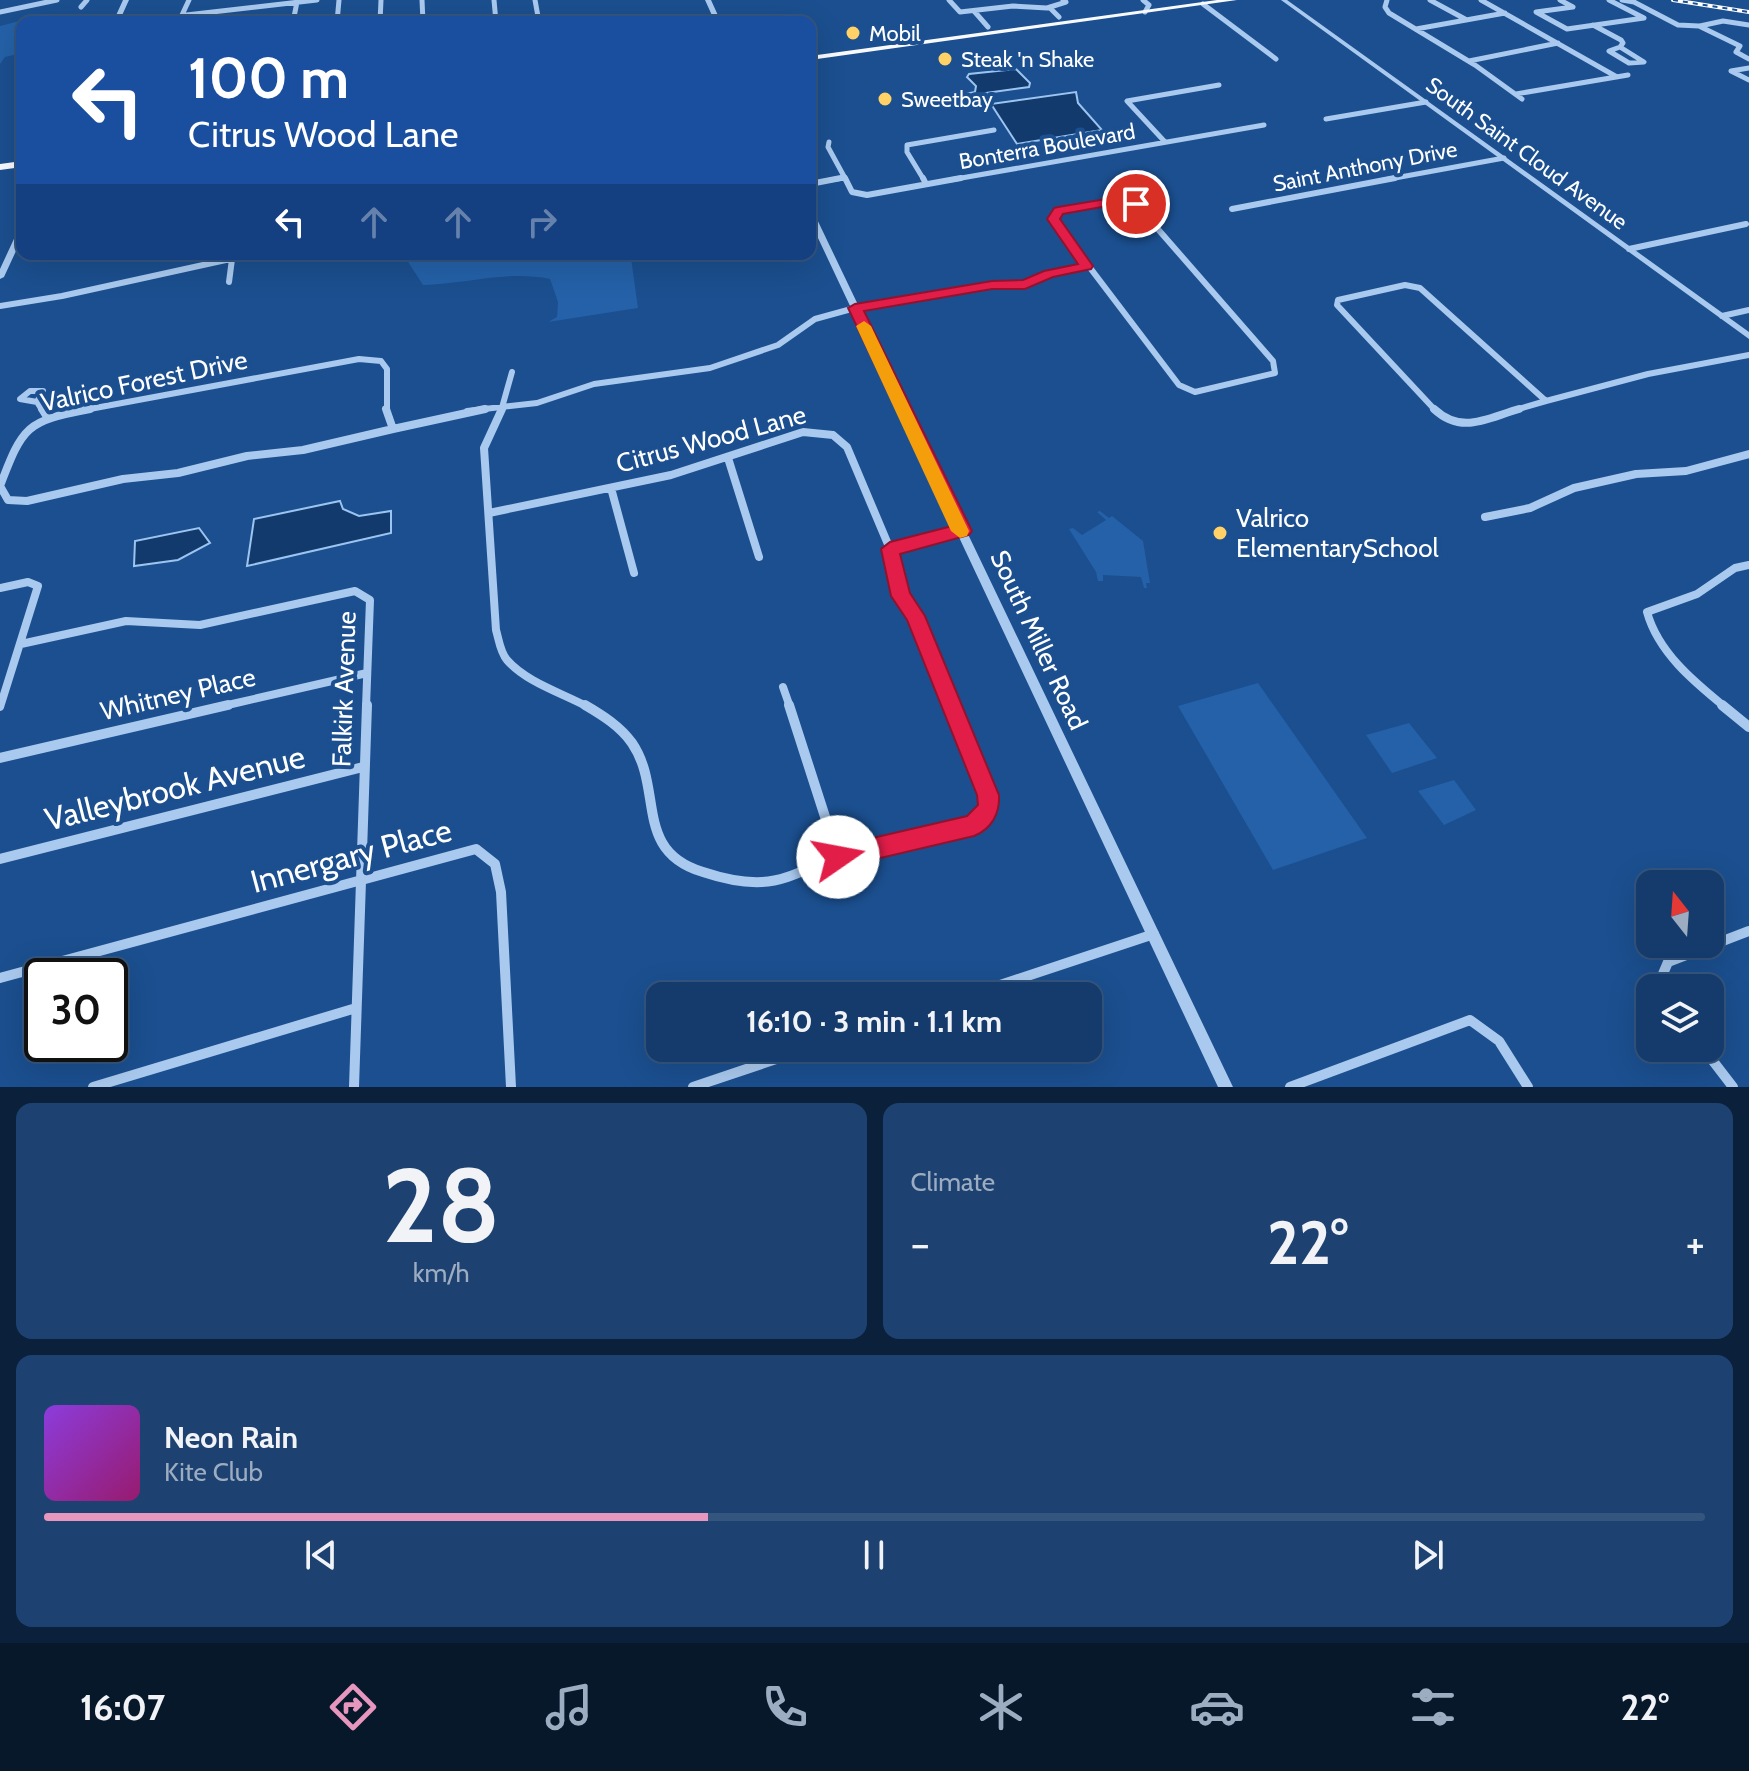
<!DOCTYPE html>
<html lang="en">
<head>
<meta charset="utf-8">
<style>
	:root { --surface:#143b6b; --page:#1d4271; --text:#f1f3f6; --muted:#9dadc1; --line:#33557e; --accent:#e797bd }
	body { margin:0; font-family:Cabin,sans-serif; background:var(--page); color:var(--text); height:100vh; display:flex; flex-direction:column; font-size:30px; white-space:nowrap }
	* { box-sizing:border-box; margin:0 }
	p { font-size:26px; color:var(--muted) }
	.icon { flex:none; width:44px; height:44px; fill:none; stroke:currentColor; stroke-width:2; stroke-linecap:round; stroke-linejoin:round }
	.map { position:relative; height:1087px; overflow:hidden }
	.panel { display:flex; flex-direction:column; gap:16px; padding:16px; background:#0b203b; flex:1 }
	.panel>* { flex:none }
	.banner { position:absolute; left:16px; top:16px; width:800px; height:244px; border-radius:16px; box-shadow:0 8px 32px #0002,0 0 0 2px var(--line); background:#1a4fa0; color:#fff; overflow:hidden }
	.needle { width:52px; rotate:343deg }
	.controls { position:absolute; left:1636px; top:870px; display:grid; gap:16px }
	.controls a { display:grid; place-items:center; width:88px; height:88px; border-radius:16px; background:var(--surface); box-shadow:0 8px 32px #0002,0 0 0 2px var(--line); font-size:40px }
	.speed { position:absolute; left:24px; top:958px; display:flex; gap:16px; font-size:40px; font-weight:700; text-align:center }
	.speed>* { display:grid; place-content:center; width:104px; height:104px; border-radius:50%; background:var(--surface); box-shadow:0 8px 32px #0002,0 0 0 2px var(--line); line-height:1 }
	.speed .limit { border:4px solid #111; border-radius:12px; background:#fff; color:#111 }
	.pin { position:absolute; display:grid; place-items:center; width:68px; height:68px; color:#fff; margin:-34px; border:4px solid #fff; border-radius:50%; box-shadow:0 2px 8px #0007 }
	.me { position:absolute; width:88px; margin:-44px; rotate:78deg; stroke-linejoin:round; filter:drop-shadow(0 0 6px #0008) }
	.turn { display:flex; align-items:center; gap:28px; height:168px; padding:0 40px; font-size:36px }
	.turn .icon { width:104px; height:104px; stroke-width:2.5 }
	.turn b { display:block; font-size:56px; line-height:68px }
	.lanes { display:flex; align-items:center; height:76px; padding:0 40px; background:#0003; justify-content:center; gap:40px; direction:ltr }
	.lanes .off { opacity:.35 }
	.big { font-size:60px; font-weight:700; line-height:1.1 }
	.panel .card { flex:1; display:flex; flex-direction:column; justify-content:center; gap:12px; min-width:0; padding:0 28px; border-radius:16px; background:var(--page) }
	.panel .dial { align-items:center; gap:0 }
	.dial b { font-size:104px; line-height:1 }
	.song { display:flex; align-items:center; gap:24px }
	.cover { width:96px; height:96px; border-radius:12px; background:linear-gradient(135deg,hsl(270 70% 55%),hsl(320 70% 35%)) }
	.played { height:8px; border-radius:4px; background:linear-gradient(90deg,var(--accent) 40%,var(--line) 40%) }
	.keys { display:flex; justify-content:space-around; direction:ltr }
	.heat { display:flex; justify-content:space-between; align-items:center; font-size:44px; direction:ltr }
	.panel .tiles { flex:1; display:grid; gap:16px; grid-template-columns:1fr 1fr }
	.card:last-child { grid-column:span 2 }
	.trip { position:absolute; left:646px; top:982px; width:456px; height:80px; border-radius:16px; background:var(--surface); box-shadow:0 8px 32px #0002,0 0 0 2px var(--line); font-weight:700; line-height:80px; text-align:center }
	.tab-bar { display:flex; height:128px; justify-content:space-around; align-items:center; background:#08182b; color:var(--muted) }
	.tab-bar .icon { width:56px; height:56px }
	.tab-bar .selected { color:var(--accent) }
	.tab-bar b { font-size:36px; color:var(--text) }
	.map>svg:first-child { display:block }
	.green { fill:#2461a8 }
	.water { fill:#123a6d; stroke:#9cc4f0; stroke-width:2 }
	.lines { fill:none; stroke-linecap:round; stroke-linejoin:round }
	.minor-far3 { stroke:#a9c9ee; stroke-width:5 }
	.minor-far2 { stroke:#a9c9ee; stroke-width:6 }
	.minor-far1 { stroke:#a9c9ee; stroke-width:8 }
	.minor { stroke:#a9c9ee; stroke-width:10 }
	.tertiary { fill:#a9c9ee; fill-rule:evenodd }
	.trunk { fill:#f8faff; fill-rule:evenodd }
	.rail-casing { stroke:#fff; stroke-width:4 }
	.rail { stroke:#1b4f8f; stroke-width:2; stroke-dasharray:5; stroke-linecap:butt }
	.route { fill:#e11d48; stroke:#92132f; stroke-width:2 }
	.slow { fill:#f59e0b }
	.poi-dot { fill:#ffd166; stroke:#1b4f8f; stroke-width:3 }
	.labels { text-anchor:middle; stroke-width:8; stroke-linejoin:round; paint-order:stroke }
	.far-poi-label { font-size:22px; fill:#fff; stroke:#1b4f8f; text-anchor:start }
	.far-street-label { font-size:22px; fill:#fff; stroke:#1b4f8f }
	.street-label { font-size:26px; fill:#fff; stroke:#1b4f8f }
	.poi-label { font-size:26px; fill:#fff; stroke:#1b4f8f; text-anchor:start }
	.near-street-label { font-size:32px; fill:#fff; stroke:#1b4f8f }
</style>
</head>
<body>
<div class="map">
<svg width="1749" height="1087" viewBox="0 0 1749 1087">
	<rect width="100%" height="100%" fill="#1b4f8f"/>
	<path class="green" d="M35,17V22H22V53L5,57L0,64V26Z
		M403,254H660L631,258L638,308L548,322L557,317L558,302L550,279C509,270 465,284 423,285Z
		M1100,511L1109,518L1112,516L1143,541L1150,583H1146L1147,588H1144L1141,577L1103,575V581H1098L1096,572L1069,529L1073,528L1082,535L1106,520L1097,512Z
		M1258,683L1367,838L1273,870L1178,706Z
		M1409,723L1437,758L1392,773L1366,735Z
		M1454,780L1476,810L1444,825L1418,791Z"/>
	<path class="water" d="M1016,69L1030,83L1029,87L936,100L975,92L976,86L967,77L969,74Z
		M1076,92L1078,103L1102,130L1017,144L991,104Z
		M340,501L343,509L359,516L391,511V533L247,566L254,519Z
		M199,528L210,543L178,560L134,566L135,541Z"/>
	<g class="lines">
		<path class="minor-far3" d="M422,0L423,22
			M494,0L496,22
			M535,0L539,22
			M949,0L960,12L1013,6L1047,8L1066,2L1063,0
			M1143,0L1149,5L1145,12
			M1387,0L1385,7L1389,13L1475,65L1522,99
			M1430,0L1465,19
			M1481,0L1617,77
			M1560,0L1573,7L1536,12L1567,29L1644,18
			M1609,0L1644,18
			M1622,0L1634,2L1678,25L1699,26L1740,46L1736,52L1749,59
			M1203,4L1276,59
			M81,7L87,0
			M1050,8L1059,17
			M974,11L988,27
			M0,12L57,0
			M182,15L189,0
			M125,22L317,0
			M293,22L297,2
			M337,22L339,0
			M380,22L381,0
			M1593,25L1621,40L1623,43L1620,47
			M1700,26L1723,21L1749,25
			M1416,29L1505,13
			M1620,47L1644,62L1629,63L1609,51Z
			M1469,61L1558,43
			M1749,68L1731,71L1749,80
			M1516,94L1628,75
			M1326,119L1426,102
			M829,142L828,147L846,180
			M1165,142L1127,101L1219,85
			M830,180L843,178
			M924,180L907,152V145L994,130
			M950,180L1264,125
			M1384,180L1504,158"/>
		<path class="minor-far2" d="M845,178L852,192L867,195L961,178
			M923,178L926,184
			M810,184L841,178
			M1124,199L1136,204L1273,361L1275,373L1195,392L1179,385L1053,219L1058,211Z
			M1232,209L1395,178
			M1629,249L1746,224
			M229,282L232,259
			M0,306L62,296L253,254
			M1722,316L1749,310
			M30,391H43L37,402L20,399Z
			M1546,401L1648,374L1749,355
			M37,402L43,411
			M79,411L359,359L381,361L387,369V411
			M467,411L537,403L594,384L710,368L778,345L815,319L855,308L992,285H1025L1049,274L1086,266
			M501,411L512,372
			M1436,411L1337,305L1338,300L1405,285L1420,288L1546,401L1512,411"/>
		<path class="minor-far1" d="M42,409L47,417
			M90,409C26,421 23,426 0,486L8,500L27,501L123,479L178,473L247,456L303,450L393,429
			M386,409L393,429
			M502,409L484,448L496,630C499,640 500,652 507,660C526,682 562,693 588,707
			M1434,409C1462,435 1487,418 1519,409
			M393,429L485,409
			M728,458L759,557
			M611,488L634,573
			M489,513L671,475L803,432L833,435L847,447L890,549L901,596L915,616L952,707
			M1485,517L1530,508L1574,488L1636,474L1686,471L1749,454
			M890,549L963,531
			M0,588L28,582L38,586L0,707
			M21,644L126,621L200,625L355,591L370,600L366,707
			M783,687L790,707
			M219,707L367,673
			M1725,707C1693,681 1658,652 1647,612L1697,594L1735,568L1749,565"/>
		<path class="minor" d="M585,705C602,715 620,726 632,743C664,790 633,851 703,872C721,878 742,883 762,882C789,881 812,865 837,857C864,849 892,844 920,838C947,832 989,831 988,795L951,705
			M789,705L838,857
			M1722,705L1749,727
			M0,758L228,705
			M0,859L363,767
			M0,978L476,849L495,864L501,892L511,1087
			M1657,988L1668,962L1749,931
			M967,996L1154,934
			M1703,1048L1733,1087
			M93,1087L356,1008
			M354,1087L367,705
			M693,1087L809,1048
			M1290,1087L1470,1020L1499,1041L1528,1087"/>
		<path class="tertiary" d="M123,0H129L119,22H113Z
			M705,0H711L721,22H715Z
			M1281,0H1287L1749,332V339Z
			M810,211L814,213L1233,1087H1218L810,221Z
			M19,228H22V238L4,277L0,279V269Z"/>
		<path class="trunk" d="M1217,0H1237L810,60V56Z
			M22,161V167L0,170V164Z"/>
		<defs>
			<path id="rail" d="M1673,0L1749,12"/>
		</defs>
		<use href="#rail" class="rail-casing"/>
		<use href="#rail" class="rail"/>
	</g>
	<path class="route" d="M1124,196L1143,204L1136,207L1124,203L1063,214L1060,219L1093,266L1091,269L1053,277L1025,289H992L864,311L972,531L969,535L900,554L910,593L925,616L999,795C1000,813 992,829 974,836L838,868L829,865L826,857L829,849L838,846L967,816L978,805L977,795L907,620L891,596L881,549L890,542L952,526L848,308L855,304L992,281L1023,280L1044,271L1078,264L1047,219L1054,208L1058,207Z"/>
	<path class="slow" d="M864,321L871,326L969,531L967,536L960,538L951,531L856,326Z"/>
	<g class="poi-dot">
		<circle cx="853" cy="33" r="8"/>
		<circle cx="945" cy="59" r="8"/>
		<circle cx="885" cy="99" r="8"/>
		<circle cx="1220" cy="533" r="8"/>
	</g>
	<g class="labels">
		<g class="far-poi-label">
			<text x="869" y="41">Mobil</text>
			<text x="961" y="67">Steak 'n Shake</text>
			<text x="901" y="107">Sweetbay</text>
		</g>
		<g class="far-street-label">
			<text transform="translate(1047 146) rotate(-10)" y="8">Bonterra Boulevard</text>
			<text transform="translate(1527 153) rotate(36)" y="8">South Saint Cloud Avenue</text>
			<text transform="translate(1365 166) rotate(-11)" y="8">Saint Anthony Drive</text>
		</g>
		<g class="street-label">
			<text transform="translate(144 381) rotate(-12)" y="9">Valrico Forest Drive</text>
			<text transform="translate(711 439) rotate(-15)" y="9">Citrus Wood Lane</text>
			<text transform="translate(1039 640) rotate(65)" y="9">South Miller Road</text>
			<text transform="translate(344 689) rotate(-88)" y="9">Falkirk Avenue</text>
			<text transform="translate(178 694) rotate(-13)" y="9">Whitney Place</text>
		</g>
		<g class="poi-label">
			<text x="1236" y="527">Valrico<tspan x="1236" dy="30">ElementarySchool</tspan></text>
		</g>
		<g class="near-street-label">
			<text transform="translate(175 788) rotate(-14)" y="11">Valleybrook Avenue</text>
			<text transform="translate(351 856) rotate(-15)" y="11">Innergary Place</text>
		</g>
	</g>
</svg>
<div class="controls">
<a><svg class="needle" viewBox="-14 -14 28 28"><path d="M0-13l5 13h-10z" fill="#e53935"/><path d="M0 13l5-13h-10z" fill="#9dadc1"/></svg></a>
<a><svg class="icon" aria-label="layers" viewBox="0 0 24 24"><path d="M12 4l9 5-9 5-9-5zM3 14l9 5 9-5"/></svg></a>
</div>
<div class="speed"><div class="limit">30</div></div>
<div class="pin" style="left:1136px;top:204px;background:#d93025"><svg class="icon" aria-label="arrive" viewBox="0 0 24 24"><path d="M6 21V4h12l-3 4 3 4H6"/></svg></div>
<svg class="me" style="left:838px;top:857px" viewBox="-20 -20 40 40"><circle r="19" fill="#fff"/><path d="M0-13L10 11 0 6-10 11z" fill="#e11d48"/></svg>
<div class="trip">16:10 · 3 min · 1.1 km</div>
<div class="banner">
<div class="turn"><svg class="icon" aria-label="left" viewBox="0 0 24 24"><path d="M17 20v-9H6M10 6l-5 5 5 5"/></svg><div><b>100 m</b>Citrus Wood Lane</div></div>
<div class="lanes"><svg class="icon" aria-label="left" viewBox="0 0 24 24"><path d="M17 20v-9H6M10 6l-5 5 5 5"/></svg><svg class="icon off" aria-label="ahead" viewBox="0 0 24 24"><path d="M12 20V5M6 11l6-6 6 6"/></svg><svg class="icon off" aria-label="ahead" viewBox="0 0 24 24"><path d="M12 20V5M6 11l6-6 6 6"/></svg><svg class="icon off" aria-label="right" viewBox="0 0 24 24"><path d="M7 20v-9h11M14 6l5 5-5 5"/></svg></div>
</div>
</div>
<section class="panel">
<div class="tiles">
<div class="card dial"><b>28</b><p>km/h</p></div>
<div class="card"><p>Climate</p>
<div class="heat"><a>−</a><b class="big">22°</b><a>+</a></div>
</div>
<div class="card">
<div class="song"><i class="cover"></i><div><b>Neon Rain</b><p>Kite Club</p></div></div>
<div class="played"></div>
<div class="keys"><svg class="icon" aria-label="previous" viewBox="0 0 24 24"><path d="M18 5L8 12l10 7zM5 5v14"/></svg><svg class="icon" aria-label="pause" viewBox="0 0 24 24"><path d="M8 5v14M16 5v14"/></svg><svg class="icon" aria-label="next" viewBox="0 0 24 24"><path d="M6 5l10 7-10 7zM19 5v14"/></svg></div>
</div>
</div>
</section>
<nav class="tab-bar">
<b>16:07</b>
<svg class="icon selected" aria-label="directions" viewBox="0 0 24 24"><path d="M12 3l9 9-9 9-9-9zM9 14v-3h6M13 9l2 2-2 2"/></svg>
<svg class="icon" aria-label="music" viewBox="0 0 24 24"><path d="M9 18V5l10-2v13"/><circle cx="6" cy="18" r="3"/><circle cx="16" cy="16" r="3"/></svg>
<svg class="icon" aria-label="phone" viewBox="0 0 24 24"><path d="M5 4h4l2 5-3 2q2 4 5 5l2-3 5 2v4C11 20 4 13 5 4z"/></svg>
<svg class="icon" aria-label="climate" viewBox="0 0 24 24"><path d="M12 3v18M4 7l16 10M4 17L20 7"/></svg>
<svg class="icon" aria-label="car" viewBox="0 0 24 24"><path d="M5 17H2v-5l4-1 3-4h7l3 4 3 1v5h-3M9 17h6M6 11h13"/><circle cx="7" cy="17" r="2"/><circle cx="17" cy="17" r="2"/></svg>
<svg class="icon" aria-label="filters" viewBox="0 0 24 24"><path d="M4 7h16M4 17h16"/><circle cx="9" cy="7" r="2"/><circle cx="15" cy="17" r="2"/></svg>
<b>22°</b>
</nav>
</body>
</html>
